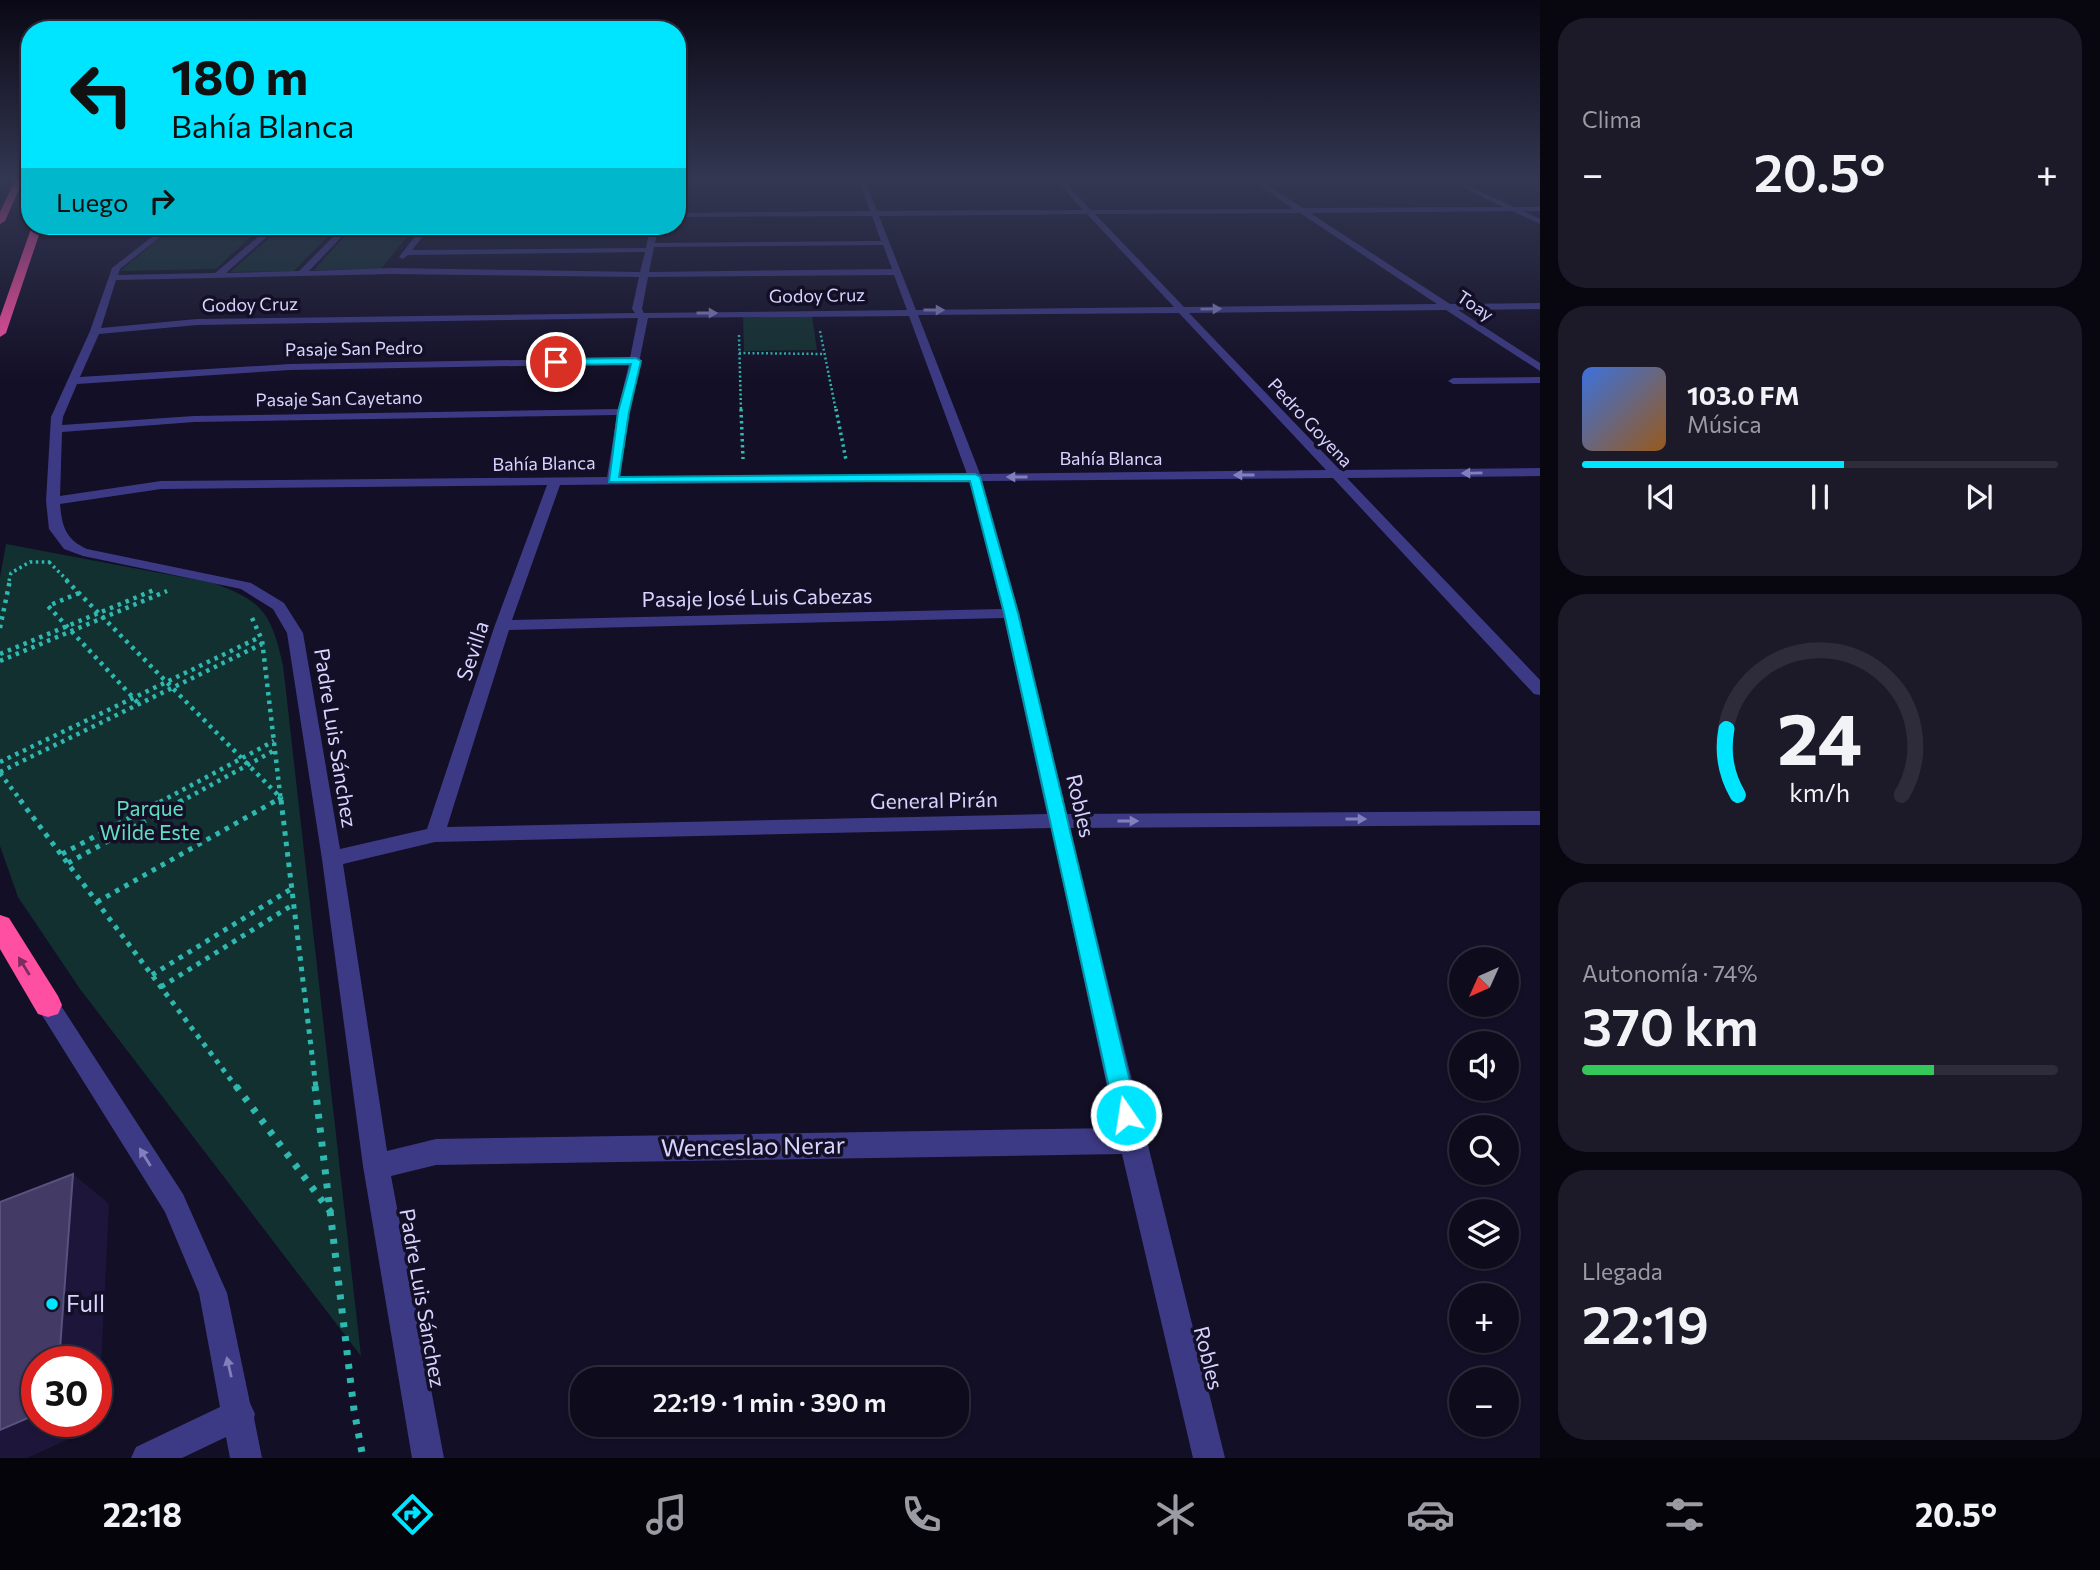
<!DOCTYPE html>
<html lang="es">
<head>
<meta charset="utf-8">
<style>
	:root { --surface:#0e0b1c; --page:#1c1929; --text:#f1f3f6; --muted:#9b9ba3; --line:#2e2b3b; --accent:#00e5ff }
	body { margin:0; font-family:Commissioner,sans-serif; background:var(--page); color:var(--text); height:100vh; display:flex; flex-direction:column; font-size:26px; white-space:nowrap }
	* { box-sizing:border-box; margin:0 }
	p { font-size:23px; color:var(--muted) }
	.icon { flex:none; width:38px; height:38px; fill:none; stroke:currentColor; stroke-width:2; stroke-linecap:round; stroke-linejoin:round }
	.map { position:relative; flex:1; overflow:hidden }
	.side { display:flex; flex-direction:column; gap:18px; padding:18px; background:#08060f; width:560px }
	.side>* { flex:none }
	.guide { position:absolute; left:21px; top:21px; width:665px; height:214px; border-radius:28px; box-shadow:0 2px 5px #0004,0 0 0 2px var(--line); background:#00e5ff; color:#111; overflow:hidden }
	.needle { width:46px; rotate:225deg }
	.tools { position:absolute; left:1449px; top:947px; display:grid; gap:14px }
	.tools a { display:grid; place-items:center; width:70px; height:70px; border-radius:50%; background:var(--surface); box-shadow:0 2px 5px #0004,0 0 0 2px var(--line); font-size:35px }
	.speed { position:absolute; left:21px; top:1346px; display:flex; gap:14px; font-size:35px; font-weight:700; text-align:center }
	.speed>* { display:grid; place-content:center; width:91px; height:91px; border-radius:50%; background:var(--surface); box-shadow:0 2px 5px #0004,0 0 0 2px var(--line); line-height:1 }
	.speed .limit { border:10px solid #d22; background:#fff; color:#111 }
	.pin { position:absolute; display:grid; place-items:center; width:60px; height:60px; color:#fff; margin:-30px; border:4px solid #fff; border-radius:50%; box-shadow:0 2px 7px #0007 }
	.me { position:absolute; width:77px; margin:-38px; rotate:347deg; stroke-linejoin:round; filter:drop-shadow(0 0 5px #0008) }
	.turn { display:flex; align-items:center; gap:24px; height:147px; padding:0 35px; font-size:32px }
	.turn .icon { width:91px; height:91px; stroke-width:2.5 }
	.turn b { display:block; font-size:49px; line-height:60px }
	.then { display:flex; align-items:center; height:66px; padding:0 35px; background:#0003; gap:14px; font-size:26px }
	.big { font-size:52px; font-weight:600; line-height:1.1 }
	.side .widget { flex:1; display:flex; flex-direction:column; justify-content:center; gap:10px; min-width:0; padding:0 24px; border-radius:28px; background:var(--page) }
	.side .dial { align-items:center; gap:0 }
	.dial svg { height:182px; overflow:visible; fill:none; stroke:var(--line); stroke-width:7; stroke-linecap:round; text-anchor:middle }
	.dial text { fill:var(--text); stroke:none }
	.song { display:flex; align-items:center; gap:21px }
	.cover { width:84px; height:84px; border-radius:10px; background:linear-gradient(135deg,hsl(220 70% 55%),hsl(30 70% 35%)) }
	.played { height:7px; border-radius:4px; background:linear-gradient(90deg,var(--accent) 55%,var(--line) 55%) }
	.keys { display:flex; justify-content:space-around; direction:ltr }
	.heat { display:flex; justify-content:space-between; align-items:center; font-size:38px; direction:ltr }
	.charge { height:10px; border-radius:5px; background:linear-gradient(90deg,#34c759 74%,var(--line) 0) }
	.trip { position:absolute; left:570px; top:1367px; width:399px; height:70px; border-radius:28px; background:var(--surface); box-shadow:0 2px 5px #0004,0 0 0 2px var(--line); font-weight:600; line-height:70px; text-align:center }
	.dock { display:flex; height:112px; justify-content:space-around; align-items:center; background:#06040b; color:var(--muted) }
	.dock .icon { width:49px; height:49px }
	.dock .active { color:var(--accent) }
	.dock b { font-size:32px; color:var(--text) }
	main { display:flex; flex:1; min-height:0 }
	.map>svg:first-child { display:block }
	.green { fill:#12302f }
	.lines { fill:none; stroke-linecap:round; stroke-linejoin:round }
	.path-far4 { stroke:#2fb8b0; stroke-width:2.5; stroke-dasharray:2 2.5; stroke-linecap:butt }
	.path-far3 { stroke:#2fb8b0; stroke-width:3.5; stroke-dasharray:2.5 3.5; stroke-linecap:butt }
	.path-far2 { stroke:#2fb8b0; stroke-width:4.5; stroke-dasharray:3.5 5; stroke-linecap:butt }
	.path-far1 { stroke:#2fb8b0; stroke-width:5; stroke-dasharray:4.5 6; stroke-linecap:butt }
	.path { stroke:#2fb8b0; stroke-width:7; stroke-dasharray:5 9; stroke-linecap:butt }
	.minor { fill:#3d3a85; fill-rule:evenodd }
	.highway { fill:#ff4fa3; fill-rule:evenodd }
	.shaded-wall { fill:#1d163a }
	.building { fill:#433a66; stroke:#5a527e; stroke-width:2 }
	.oneway { fill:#837fbc }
	.oneway2 { fill:#7d2c5e }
	.route { fill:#00e5ff; stroke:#0095a6; stroke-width:2 }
	.poi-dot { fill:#00e5ff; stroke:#130f26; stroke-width:2.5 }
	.labels { text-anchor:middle; stroke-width:7; stroke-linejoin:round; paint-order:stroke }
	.far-street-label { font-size:18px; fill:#d9d4ff; stroke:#130f26 }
	.street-label { font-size:21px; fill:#d9d4ff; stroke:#130f26 }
	.park-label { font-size:21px; fill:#5fe0c0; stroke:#130f26 }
	.near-street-label { font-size:24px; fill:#d9d4ff; stroke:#130f26 }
	.near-poi-label { font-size:24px; fill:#d9d4ff; stroke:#130f26; text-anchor:start }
</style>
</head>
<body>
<main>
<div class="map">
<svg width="1540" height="1458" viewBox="0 0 1540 1458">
	<rect width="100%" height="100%" fill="#130f26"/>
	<path class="green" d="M174,226H262L216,269L120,271Z
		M283,226H338L294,271L230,272Z
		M354,226H416L381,269L314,270Z
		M743,316H812L817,350L744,351Z
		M6,544L213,583C264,601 271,614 283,665L361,1356L80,989L18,897L0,846V577Z"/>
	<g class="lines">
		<path class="path-far4" d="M820,331L836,411
			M739,335L741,411
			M739,353L824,354"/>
		<path class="path-far3" d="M741,409L743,459
			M836,409L846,460
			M49,562L68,581
			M9,581L11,573L30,562H52"/>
		<path class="path-far2" d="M66,580L281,798L274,802
			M79,593L48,606L139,704
			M252,618L262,640L281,802
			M0,628L10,580
			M0,654L154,590
			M0,661L167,591
			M0,762L260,637
			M0,772L262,644
			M0,773L22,802
			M160,802L274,741
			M180,802L275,750"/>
		<path class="path-far1" d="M20,800L237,1088
			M281,800L316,1088
			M62,854L163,800
			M68,863L183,800
			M97,902L277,800
			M152,975L291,889
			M161,987L294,904"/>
		<path class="path" d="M236,1086L332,1214
			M315,1086L354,1410L363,1458"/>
		<path class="minor" d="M858,178H864L877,211L1083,210L1054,178H1061L1091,210L1293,209L1249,178H1256L1303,208L1503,207L1444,178H1452L1514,207H1540V211H1523L1540,219V224L1512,211L1310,213L1450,304L1540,303V309L1458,310L1540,363V371L1446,310L1189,313L1340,470L1540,468V476L1347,478L1540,680V695L1534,694L1333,478L982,481L1019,613L1067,814L1540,811V825L1070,828L1225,1458H1193L1122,1154L436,1165L391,1176L444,1458H412L363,1166L322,859L287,633L273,609L241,589L83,556L64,549L49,529L46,501L51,417L90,331L112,268L166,226H174L120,269L118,275L215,273L271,226H279L226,273L299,271L344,226H352L309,271L392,268L640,272L645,252L408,255L403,259L399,257L423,226H431L412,250L646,248L650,226H658L655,243L881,241L872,216L677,217V213L870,211ZM1300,213L1437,304L1184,307L1095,214ZM1087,214L1174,307L916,310L879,216ZM883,245L892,269L649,272L654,247ZM392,274L639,277L632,309L635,313L197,319L101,328L116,280ZM894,275L907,310L644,313L642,309L648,277ZM1179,313L1326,470L980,474L918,315ZM909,316L967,474L620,477L629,412L648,318ZM638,318L630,358L290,364L80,377L99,334L197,325ZM629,364L618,409L194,416L62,425L63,417L77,384L290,370ZM617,415L607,477L161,481L60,496L62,432L194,422ZM970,481L1002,609L512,620L560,485ZM547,485L495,625L427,829L340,849L303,633L284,603L251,583L87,549C65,539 62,526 60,504L161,489ZM1004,618L1047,814L447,827L509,630ZM1051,828L1116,1128L436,1139L387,1151L343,864L435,842Z
			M1540,377V383L1453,384L1448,381L1453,378Z
			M48,995L56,998L183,1194L227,1293L250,1403L255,1414L254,1418L262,1458H230L226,1437L182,1458H131L136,1447L220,1407L199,1293L165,1212L40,1012L37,1005L40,998Z"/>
		<path class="highway" d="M16,178H24L5,221L0,224V212Z
			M32,226H42L6,333L0,337V317Z
			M0,915L9,918L58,996L62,1005L58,1014L48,1017L38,1014L0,949Z"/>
	</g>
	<path class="shaded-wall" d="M73,1174L109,1204L98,1426L27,1458H0V1430L37,1414V1421H96V1362H59Z"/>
	<path class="building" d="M73,1174L59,1362H37V1414L0,1430V1202Z"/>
	<defs><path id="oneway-solid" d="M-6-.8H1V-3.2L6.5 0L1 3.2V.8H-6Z" transform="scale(1.75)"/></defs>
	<g class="oneway">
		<use href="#oneway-solid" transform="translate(1211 309) rotate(-1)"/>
		<use href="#oneway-solid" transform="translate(934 310)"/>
		<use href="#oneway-solid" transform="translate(707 313)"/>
		<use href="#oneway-solid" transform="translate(1472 473) rotate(179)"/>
		<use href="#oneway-solid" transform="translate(1244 475) rotate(180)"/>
		<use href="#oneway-solid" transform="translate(1017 477) rotate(180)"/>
		<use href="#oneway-solid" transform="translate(1356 819)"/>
		<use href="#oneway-solid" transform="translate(1128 821)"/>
		<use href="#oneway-solid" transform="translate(145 1157) rotate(-122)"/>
		<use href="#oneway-solid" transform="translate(229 1367) rotate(-103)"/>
	</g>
	<use class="oneway2" href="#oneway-solid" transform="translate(24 966) rotate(-122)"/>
	<linearGradient id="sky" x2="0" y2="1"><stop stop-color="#0a0815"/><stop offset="0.47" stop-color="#333752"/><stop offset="1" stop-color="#333752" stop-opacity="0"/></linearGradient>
	<rect width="1540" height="382" fill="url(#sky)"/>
	<path class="route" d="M636,358L641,361L629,412L619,477L975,474L980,477L1018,613L1138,1115L1134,1122L1126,1126L1118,1122L1115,1115L1004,613L970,481L609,482L618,412L631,364L556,365L552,362L556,359Z"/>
	<circle class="poi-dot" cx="52" cy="1304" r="7"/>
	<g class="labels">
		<g class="far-street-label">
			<text transform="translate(817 296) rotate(-1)" y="6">Godoy Cruz</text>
			<text transform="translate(250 305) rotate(-1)" y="6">Godoy Cruz</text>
			<text transform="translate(1475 306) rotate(34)" y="6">Toay</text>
			<text transform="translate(354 349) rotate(-1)" y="6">Pasaje San Pedro</text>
			<text transform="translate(339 399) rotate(-1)" y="6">Pasaje San Cayetano</text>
			<text transform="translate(1310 423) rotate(47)" y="6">Pedro Goyena</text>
			<text x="1111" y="465">Bahía Blanca</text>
			<text transform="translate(544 464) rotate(-1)" y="6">Bahía Blanca</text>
		</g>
		<g class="street-label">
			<text transform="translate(757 598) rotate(-1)" y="7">Pasaje José Luis Cabezas</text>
			<text transform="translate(473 651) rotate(-72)" y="7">Sevilla</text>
			<text transform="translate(335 738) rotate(81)" y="7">Padre Luis Sánchez</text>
			<text transform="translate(934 801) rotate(-1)" y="7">General Pirán</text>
			<text transform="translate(1080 806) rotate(77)" y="7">Robles</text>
			<text transform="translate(422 1298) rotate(80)" y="7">Padre Luis Sánchez</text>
			<text transform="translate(1208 1358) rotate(76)" y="7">Robles</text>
		</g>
		<g class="park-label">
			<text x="150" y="816">Parque<tspan x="150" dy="24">Wilde Este</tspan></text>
		</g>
		<g class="near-street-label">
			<text transform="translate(753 1147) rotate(-1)" y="8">Wenceslao Nerar</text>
		</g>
		<g class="near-poi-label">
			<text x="66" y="1312">Full</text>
		</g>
	</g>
</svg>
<div class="tools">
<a><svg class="needle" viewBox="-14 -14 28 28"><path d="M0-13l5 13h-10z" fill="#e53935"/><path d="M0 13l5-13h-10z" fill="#9b9ba3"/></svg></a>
<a><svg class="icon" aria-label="sound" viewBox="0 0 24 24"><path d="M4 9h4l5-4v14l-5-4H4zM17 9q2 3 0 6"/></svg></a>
<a><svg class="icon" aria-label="search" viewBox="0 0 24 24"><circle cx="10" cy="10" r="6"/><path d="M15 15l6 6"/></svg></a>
<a><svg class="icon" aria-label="layers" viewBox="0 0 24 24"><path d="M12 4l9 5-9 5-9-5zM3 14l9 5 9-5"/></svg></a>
<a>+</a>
<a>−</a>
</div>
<div class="speed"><div class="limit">30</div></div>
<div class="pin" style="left:556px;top:362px;background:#d93025"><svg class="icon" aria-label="arrive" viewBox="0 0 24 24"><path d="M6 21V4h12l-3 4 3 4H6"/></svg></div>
<svg class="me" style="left:1126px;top:1115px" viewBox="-20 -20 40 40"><circle r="17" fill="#00e5ff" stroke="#fff" stroke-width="3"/><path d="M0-11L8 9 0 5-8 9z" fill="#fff"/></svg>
<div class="trip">22:19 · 1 min · 390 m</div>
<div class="guide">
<div class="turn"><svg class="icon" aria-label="left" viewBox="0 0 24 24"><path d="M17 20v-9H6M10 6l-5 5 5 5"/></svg><div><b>180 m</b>Bahía Blanca</div></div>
<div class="then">Luego<svg class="icon" aria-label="right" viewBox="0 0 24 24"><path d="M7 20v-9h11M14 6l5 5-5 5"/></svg></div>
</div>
</div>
<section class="side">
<div class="widget"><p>Clima</p>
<div class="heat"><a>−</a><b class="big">20.5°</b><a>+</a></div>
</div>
<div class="widget">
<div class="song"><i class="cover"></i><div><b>103.0 FM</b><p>Música</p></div></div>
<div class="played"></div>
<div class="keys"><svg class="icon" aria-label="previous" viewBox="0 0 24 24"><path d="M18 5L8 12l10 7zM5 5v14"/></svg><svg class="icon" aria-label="pause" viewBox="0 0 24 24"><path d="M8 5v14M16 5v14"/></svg><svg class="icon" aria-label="next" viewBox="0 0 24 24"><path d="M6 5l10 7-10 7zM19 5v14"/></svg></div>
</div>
<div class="widget dial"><svg viewBox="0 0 100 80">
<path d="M14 69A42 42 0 1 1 86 69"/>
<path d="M14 69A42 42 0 0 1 9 40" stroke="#00e5ff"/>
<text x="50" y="56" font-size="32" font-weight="700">24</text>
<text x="50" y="72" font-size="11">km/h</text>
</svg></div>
<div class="widget"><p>Autonomía · 74%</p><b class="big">370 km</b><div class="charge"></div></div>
<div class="widget"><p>Llegada</p><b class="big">22:19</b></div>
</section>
</main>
<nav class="dock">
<b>22:18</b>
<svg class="icon active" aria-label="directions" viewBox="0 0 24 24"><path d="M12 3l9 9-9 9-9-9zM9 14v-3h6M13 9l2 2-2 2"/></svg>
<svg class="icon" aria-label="music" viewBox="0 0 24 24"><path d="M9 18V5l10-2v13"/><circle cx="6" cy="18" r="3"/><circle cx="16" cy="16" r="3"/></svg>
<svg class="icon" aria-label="phone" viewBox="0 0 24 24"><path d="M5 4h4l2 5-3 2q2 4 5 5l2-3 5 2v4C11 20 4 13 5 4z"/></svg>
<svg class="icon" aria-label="climate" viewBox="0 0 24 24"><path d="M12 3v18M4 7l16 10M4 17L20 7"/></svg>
<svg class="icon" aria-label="car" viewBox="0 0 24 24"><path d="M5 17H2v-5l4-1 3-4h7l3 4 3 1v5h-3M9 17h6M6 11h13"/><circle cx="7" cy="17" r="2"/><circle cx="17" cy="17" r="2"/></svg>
<svg class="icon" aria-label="filters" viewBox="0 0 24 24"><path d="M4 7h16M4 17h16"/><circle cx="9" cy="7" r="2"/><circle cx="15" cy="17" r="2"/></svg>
<b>20.5°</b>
</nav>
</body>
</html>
